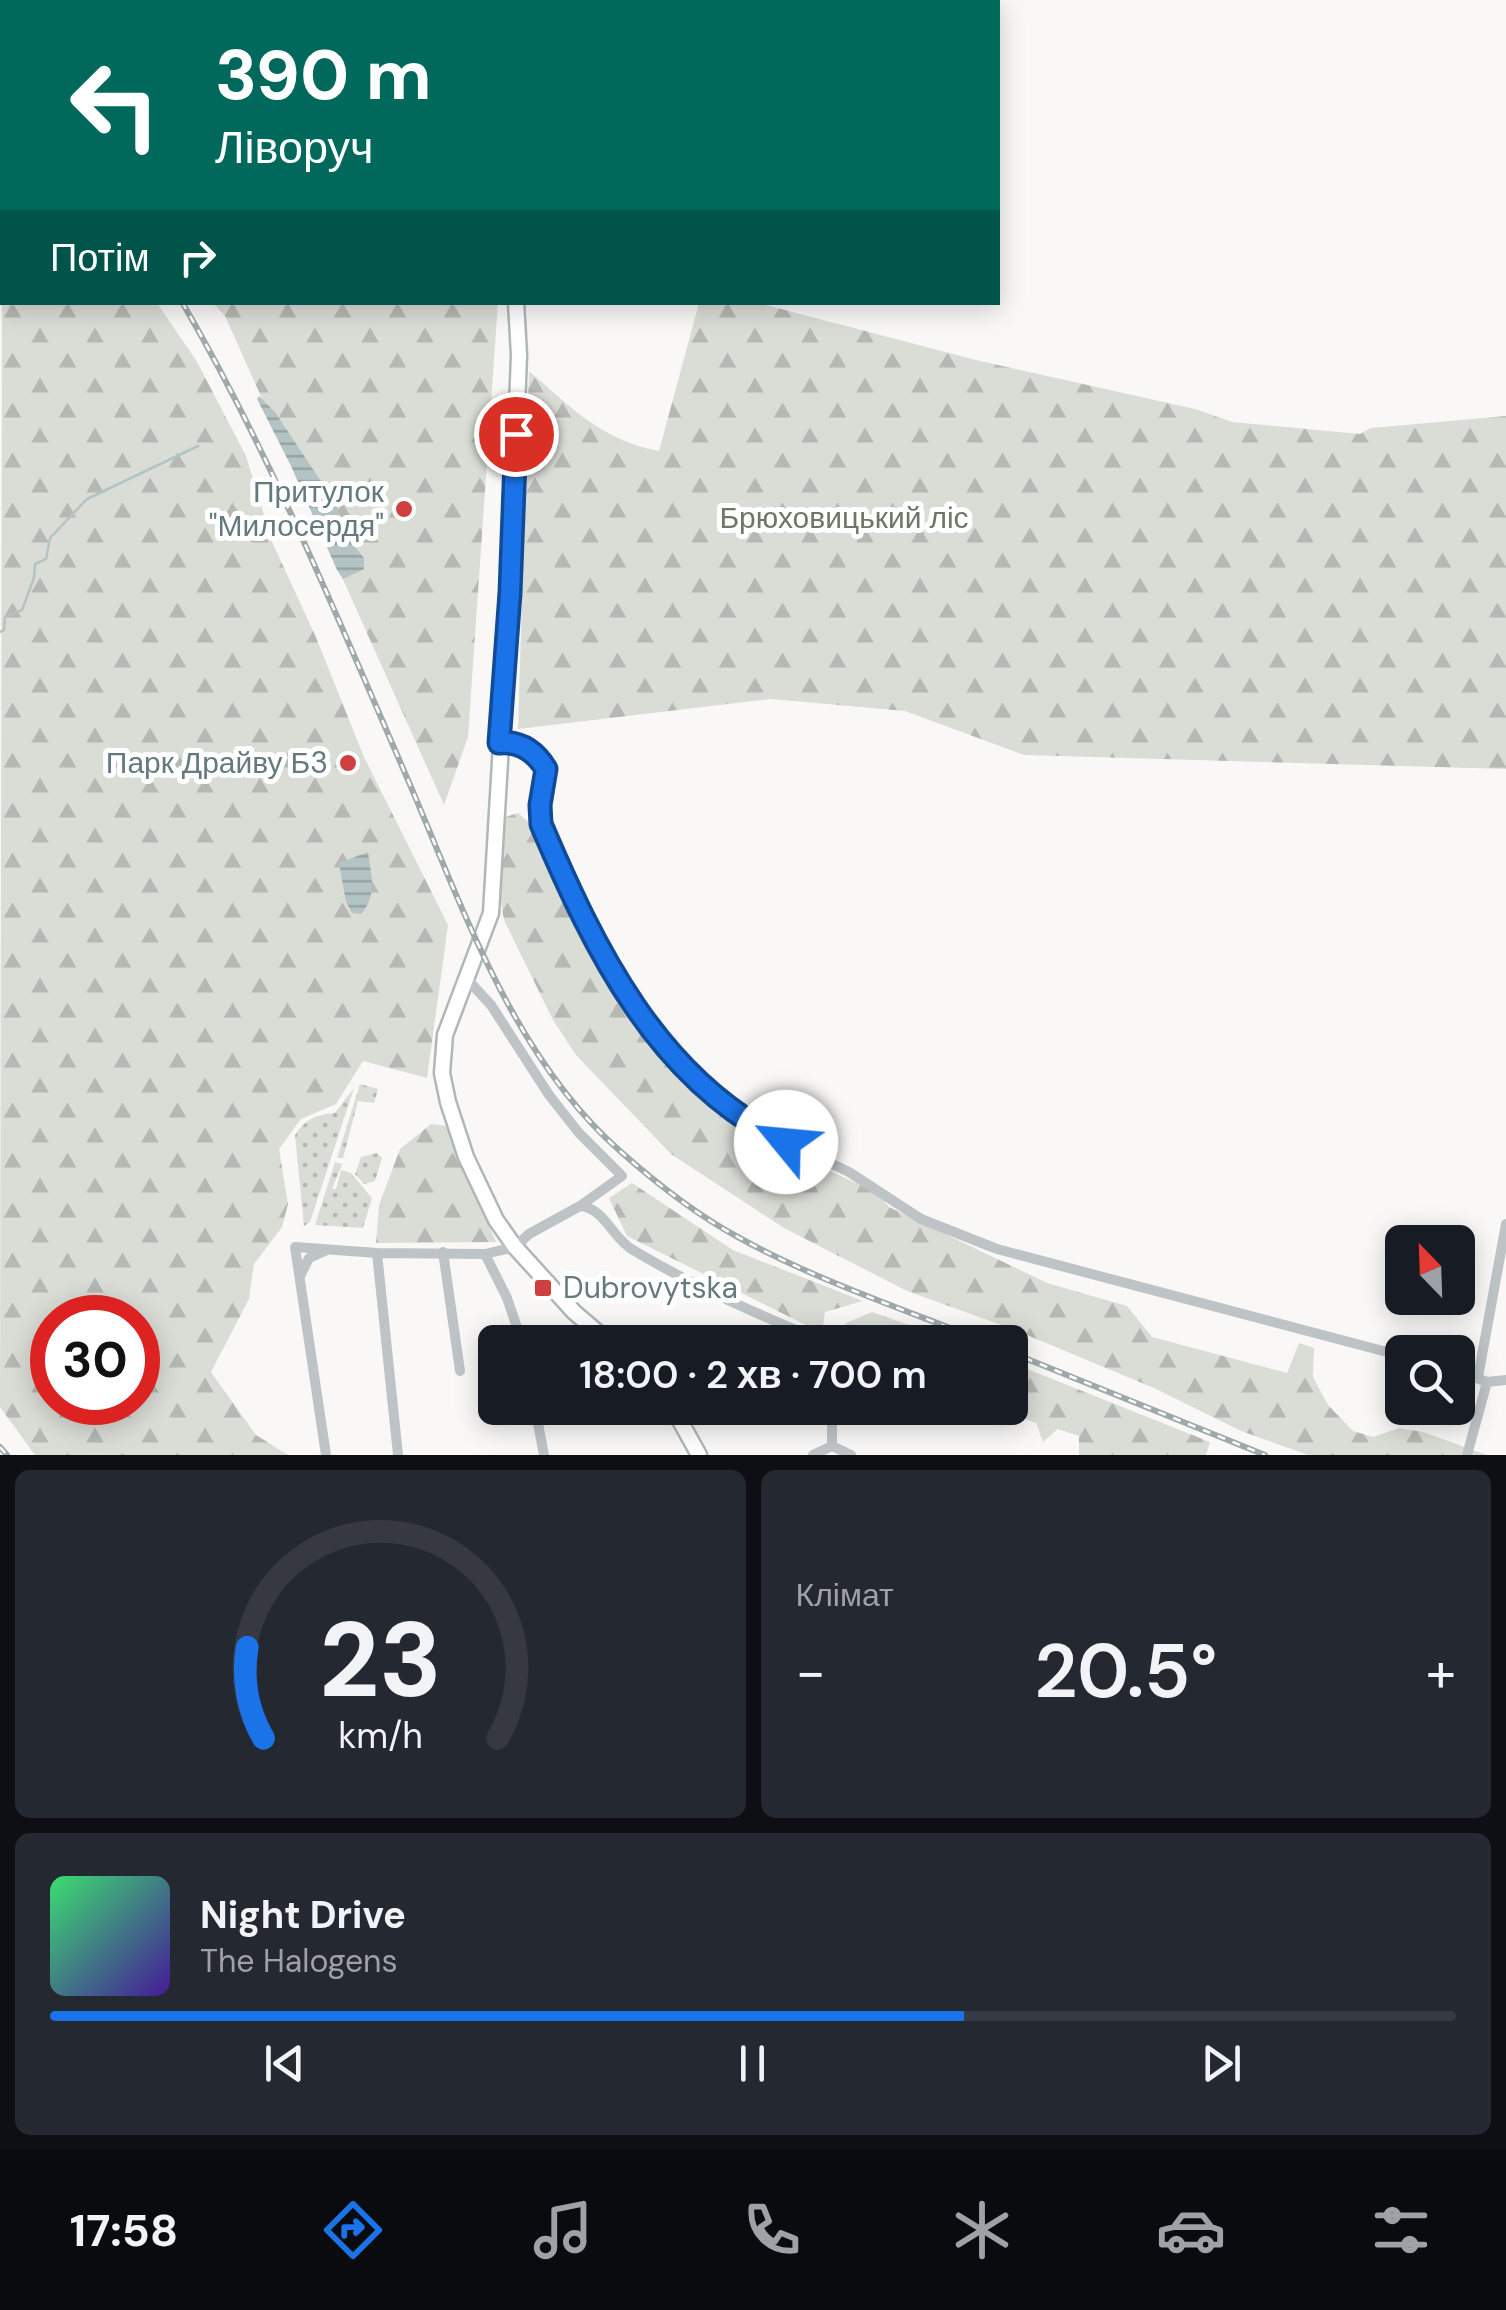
<!DOCTYPE html>
<html lang="uk">
<head>
<meta charset="utf-8">
<style>
	:root { --surface:#171b24; --page:#242831; --text:#f1f3f6; --muted:#9ea1a6; --line:#363941; --accent:#1a73e8 }
	body { margin:0; font-family:"DM Sans",sans-serif; background:var(--page); color:var(--text); height:100vh; display:flex; flex-direction:column; font-size:38px; white-space:nowrap }
	* { box-sizing:border-box; margin:0 }
	p { font-size:32px; color:var(--muted) }
	.icon { flex:none; width:55px; height:55px; fill:none; stroke:currentColor; stroke-width:2; stroke-linecap:round; stroke-linejoin:round }
	.map { position:relative; height:1455px; overflow:hidden }
	.sheet { display:flex; flex-direction:column; gap:15px; padding:15px; background:#0d0f14; flex:1 }
	.sheet>* { flex:none }
	.hud { position:absolute; left:0px; top:0px; width:1000px; height:305px; box-shadow:0 5px 25px #0003; background:#00695c; color:#fff; overflow:hidden }
	.needle { width:65px; rotate:337deg }
	.tools { position:absolute; left:1385px; top:1225px; display:grid; gap:20px }
	.tools a { display:grid; place-items:center; width:90px; height:90px; border-radius:15px; background:var(--surface); box-shadow:0 5px 25px #0003; font-size:50px }
	.speed { position:absolute; left:30px; top:1295px; display:flex; gap:20px; font-size:50px; font-weight:700; text-align:center }
	.speed>* { display:grid; place-content:center; width:130px; height:130px; border-radius:50%; background:var(--surface); box-shadow:0 5px 25px #0003; line-height:1 }
	.speed .limit { border:15px solid #d22; background:#fff; color:#111 }
	.pin { position:absolute; display:grid; place-items:center; width:85px; height:85px; color:#fff; margin:-42px; border:5px solid #fff; border-radius:50%; box-shadow:0 2px 10px #0007 }
	.me { position:absolute; width:110px; margin:-55px; rotate:298deg; stroke-linejoin:round; filter:drop-shadow(0 0 8px #0008) }
	.turn { display:flex; align-items:center; gap:35px; height:210px; padding:0 50px; font-size:45px }
	.turn .icon { width:130px; height:130px; stroke-width:2.5 }
	.turn b { display:block; font-size:70px; line-height:85px }
	.then { display:flex; align-items:center; height:95px; padding:0 50px; background:#0003; gap:20px; font-size:38px }
	.big { font-size:75px; font-weight:600; line-height:1.1 }
	.sheet .widget { flex:1; display:flex; flex-direction:column; justify-content:center; gap:15px; min-width:0; padding:0 35px; border-radius:15px; background:var(--page) }
	.sheet .dial { align-items:center; gap:0 }
	.dial svg { height:260px; overflow:visible; fill:none; stroke:var(--line); stroke-width:7; stroke-linecap:round; text-anchor:middle }
	.dial text { fill:var(--text); stroke:none }
	.song { display:flex; align-items:center; gap:30px }
	.cover { width:120px; height:120px; border-radius:15px; background:linear-gradient(135deg,hsl(140 70% 55%),hsl(260 70% 35%)) }
	.played { height:10px; border-radius:5px; background:linear-gradient(90deg,var(--accent) 65%,var(--line) 65%) }
	.keys { display:flex; justify-content:space-around; direction:ltr }
	.heat { display:flex; justify-content:space-between; align-items:center; font-size:55px; direction:ltr }
	.sheet .tiles { flex:1; display:grid; gap:15px; grid-template-columns:1fr 1fr }
	.widget:last-child { grid-column:span 2 }
	.trip { position:absolute; left:478px; top:1325px; width:550px; height:100px; border-radius:15px; background:var(--surface); box-shadow:0 5px 25px #0003; font-weight:600; line-height:100px; text-align:center }
	.tabs { display:flex; height:160px; justify-content:space-around; align-items:center; background:#090b0e; color:var(--muted) }
	.tabs .icon { width:70px; height:70px }
	.tabs .on { color:var(--accent) }
	.tabs b { font-size:45px; color:var(--text) }
	.map>svg:first-child { display:block }
	.grass { fill:url(#grass-dots) }
	.forest { fill:url(#forest-firs); fill-rule:evenodd }
	.water { fill:url(#water-rules) }
	.lines { fill:none; stroke-linecap:round; stroke-linejoin:round }
	.stream { stroke:#b4c3c4; stroke-width:2.5 }
	.major-casing { stroke:#b0b7b9; stroke-width:19 }
	.minor { stroke:#bec4c6; stroke-width:10 }
	.major { stroke:#fff; stroke-width:14 }
	.rail-casing { stroke:#9fa8aa; stroke-width:6 }
	.rail { stroke:#fff; stroke-width:2.5; stroke-dasharray:8; stroke-linecap:butt }
	.route-casing { stroke:#114b97; stroke-width:25 }
	.route { stroke:#1a73e8; stroke-width:18 }
	.poi-dot { fill:#cf4140; stroke:#fff; stroke-width:4 }
	.labels { text-anchor:middle; stroke-width:10; stroke-linejoin:round; paint-order:stroke }
	.poi-label { font-size:30px; fill:#667a7e; stroke:#fff; text-anchor:end }
	.park-label { font-size:30px; fill:#6c7765; stroke:#fff }
</style>
</head>
<body>
<div class="map">
<svg width="1506" height="1455" viewBox="0 0 1506 1455">
	<defs>
		<pattern id="grass-dots" width="8" height="8" patternUnits="userSpaceOnUse" patternTransform="scale(2.5)"><rect width="8" height="8" fill="#daddd6"/><path d="M2 2h.1M6 6h.1" fill="none" stroke="#b5b8b3" stroke-width="1.8" stroke-linecap="round"/></pattern>
		<pattern id="forest-firs" width="22" height="20" patternUnits="userSpaceOnUse" patternTransform="scale(2.5)"><rect width="22" height="20" fill="#daddd6"/><path d="M5 1l3.5 6h-7zM16 11l3.5 6h-7z" fill="#b5b8b3"/></pattern>
		<pattern id="water-rules" width="6" height="5" patternUnits="userSpaceOnUse" patternTransform="scale(2.5)"><rect width="6" height="5" fill="#b4c3c4"/><path d="M0 2.5h6" fill="none" stroke="#96a3a4"/></pattern>
	</defs>
	<rect width="100%" height="100%" fill="#f9f8f7"/>
	<path class="grass" d="M360,1084L378,1089L374,1103L358,1101L343,1158H337Z
		M354,1088L310,1222L304,1226L295,1135C304,1120 317,1114 335,1113Z
		M377,1153L382,1158L375,1181L364,1184L355,1174L361,1157Z
		M335,1162L342,1164L332,1189H336L341,1170L351,1173L372,1198L363,1228L315,1225Z"/>
	<path class="forest" d="M2,287V302L157,303L196,360L246,456L273,544L315,635L364,757L448,925L427,1078L363,1061L336,1104L301,1119L279,1149L288,1204L282,1227L254,1264L249,1299L211,1372L256,1435L288,1455H35L0,1407ZM52,1318H138V1402H52Z
		M498,302L468,737L444,805L225,316L213,303Z
		M699,303H758L976,360L1195,409L1232,422L1360,434L1371,428L1506,416V769L1024,755L905,711L771,699L518,729L529,371C572,408 601,440 659,451Z
		M518,813L537,829L590,943L640,1026L708,1104L771,1143L877,1193L889,1207L1047,1283L1127,1306L1152,1337L1287,1373L1299,1343L1314,1348L1313,1377L1328,1405L1353,1431L1373,1437L1399,1428L1423,1432L1487,1455H1308L1241,1431L1154,1388L1015,1330L907,1291L784,1228L671,1154L576,1055L553,1020L504,920L500,896L506,817Z
		M431,1124L447,1126L496,1242L376,1243L379,1205L400,1149Z
		M632,1183L733,1250L863,1301L825,1312L822,1333L627,1236L609,1198Z
		M872,1312L958,1342H840L846,1323Z
		M1010,1362L1210,1442L1206,1455H1079V1436L1058,1429L1043,1442L1036,1423L994,1408H1010Z"/>
	<path class="water" d="M259,396L275,412L336,504L350,541L364,558V569L343,579L337,570L291,466L257,399Z
		M368,852C371,875 378,895 361,914L352,913L346,902L339,863Z"/>
	<g class="lines">
		<path class="stream" d="M0,632L4,630L5,617L22,610L34,578L35,564L46,559L50,538L87,499L198,446"/>
		<defs>
			<path id="major" d="M221,0L223,2
				M516,302L519,355L510,593L491,913L445,1035L442,1073L448,1102L466,1157L496,1220L515,1247L574,1312L609,1342
				M673,1408L699,1455"/>
		</defs>
		<use href="#major" class="major-casing"/>
		<path class="minor" d="M87,0L89,2
			M499,743C520,741 535,751 546,769L540,805L541,824L599,952L633,1002L691,1077L727,1110L754,1127L849,1172L921,1219L997,1249L1402,1356
			M581,1206C605,1209 613,1239 633,1250C695,1287 759,1315 825,1342
			M443,1252L460,1371
			M377,1253L398,1455
			M485,1254L507,1298L522,1342
			M300,1276L309,1258L325,1251
			M1458,1371L1487,1382L1506,1380
			M1478,1377L1506,1224
			M535,1408L544,1455
			M832,1408V1446
			M326,1455L295,1247L377,1253L485,1254L515,1247L529,1234L580,1206L622,1176L579,1133L549,1095L491,1005L466,978
			M813,1455L832,1446L851,1455
			M1467,1455L1487,1382"/>
		<use href="#major" class="major"/>
		<defs>
			<path id="rail" d="M0,31L2,34
				M182,302C271,455 338,619 408,780C463,908 513,1057 620,1151C656,1183 694,1213 736,1236C815,1280 903,1309 986,1342
				M1010,1352L1265,1455
				M0,1447L7,1455"/>
		</defs>
		<use href="#rail" class="rail-casing"/>
		<use href="#rail" class="rail"/>
	</g>
	<g class="lines">
		<defs>
			<path id="route" d="M516,434L510,593L499,743C520,741 535,751 546,769L540,805L541,824C594,949 658,1081 786,1142"/>
		</defs>
		<use href="#route" class="route-casing"/>
		<use href="#route" class="route"/>
	</g>
	<g class="poi-dot">
		<circle cx="404" cy="509" r="10"/>
		<circle cx="348" cy="763" r="10"/>
		<rect x="533" y="1278" width="20" height="20" rx="5"/>
	</g>
	<g class="labels">
		<g class="poi-label">
			<text x="384" y="502">Притулок<tspan x="384" dy="34">"Милосердя"</tspan></text>
			<text x="328" y="773">Парк Драйву Б3</text>
			<text x="563" y="1298" text-anchor="start">Dubrovytska</text>
		</g>
		<g class="park-label">
			<text x="844" y="528">Брюховицький ліс</text>
		</g>
	</g>
</svg>
<div class="tools">
<a><svg class="needle" viewBox="-14 -14 28 28"><path d="M0-13l5 13h-10z" fill="#e53935"/><path d="M0 13l5-13h-10z" fill="#9ea1a6"/></svg></a>
<a><svg class="icon" aria-label="search" viewBox="0 0 24 24"><circle cx="10" cy="10" r="6"/><path d="M15 15l6 6"/></svg></a>
</div>
<div class="speed"><div class="limit">30</div></div>
<div class="pin" style="left:516px;top:434px;background:#d93025"><svg class="icon" aria-label="arrive" viewBox="0 0 24 24"><path d="M6 21V4h12l-3 4 3 4H6"/></svg></div>
<svg class="me" style="left:786px;top:1142px" viewBox="-20 -20 40 40"><circle r="19" fill="#fff"/><path d="M0-13L10 11 0 6-10 11z" fill="#1a73e8"/></svg>
<div class="trip">18:00 · 2 хв · 700 m</div>
<div class="hud">
<div class="turn"><svg class="icon" aria-label="left" viewBox="0 0 24 24"><path d="M17 20v-9H6M10 6l-5 5 5 5"/></svg><div><b>390 m</b>Ліворуч</div></div>
<div class="then">Потім<svg class="icon" aria-label="right" viewBox="0 0 24 24"><path d="M7 20v-9h11M14 6l5 5-5 5"/></svg></div>
</div>
</div>
<section class="sheet">
<div class="tiles">
<div class="widget dial"><svg viewBox="0 0 100 80">
<path d="M14 69A42 42 0 1 1 86 69"/>
<path d="M14 69A42 42 0 0 1 9 41" stroke="#1a73e8"/>
<text x="50" y="56" font-size="32" font-weight="700">23</text>
<text x="50" y="72" font-size="11">km/h</text>
</svg></div>
<div class="widget"><p>Клімат</p>
<div class="heat"><a>−</a><b class="big">20.5°</b><a>+</a></div>
</div>
<div class="widget">
<div class="song"><i class="cover"></i><div><b>Night Drive</b><p>The Halogens</p></div></div>
<div class="played"></div>
<div class="keys"><svg class="icon" aria-label="previous" viewBox="0 0 24 24"><path d="M18 5L8 12l10 7zM5 5v14"/></svg><svg class="icon" aria-label="pause" viewBox="0 0 24 24"><path d="M8 5v14M16 5v14"/></svg><svg class="icon" aria-label="next" viewBox="0 0 24 24"><path d="M6 5l10 7-10 7zM19 5v14"/></svg></div>
</div>
</div>
</section>
<nav class="tabs">
<b>17:58</b>
<svg class="icon on" aria-label="directions" viewBox="0 0 24 24"><path d="M12 3l9 9-9 9-9-9zM9 14v-3h6M13 9l2 2-2 2"/></svg>
<svg class="icon" aria-label="music" viewBox="0 0 24 24"><path d="M9 18V5l10-2v13"/><circle cx="6" cy="18" r="3"/><circle cx="16" cy="16" r="3"/></svg>
<svg class="icon" aria-label="phone" viewBox="0 0 24 24"><path d="M5 4h4l2 5-3 2q2 4 5 5l2-3 5 2v4C11 20 4 13 5 4z"/></svg>
<svg class="icon" aria-label="climate" viewBox="0 0 24 24"><path d="M12 3v18M4 7l16 10M4 17L20 7"/></svg>
<svg class="icon" aria-label="car" viewBox="0 0 24 24"><path d="M5 17H2v-5l4-1 3-4h7l3 4 3 1v5h-3M9 17h6M6 11h13"/><circle cx="7" cy="17" r="2"/><circle cx="17" cy="17" r="2"/></svg>
<svg class="icon" aria-label="filters" viewBox="0 0 24 24"><path d="M4 7h16M4 17h16"/><circle cx="9" cy="7" r="2"/><circle cx="15" cy="17" r="2"/></svg>
</nav>
</body>
</html>
